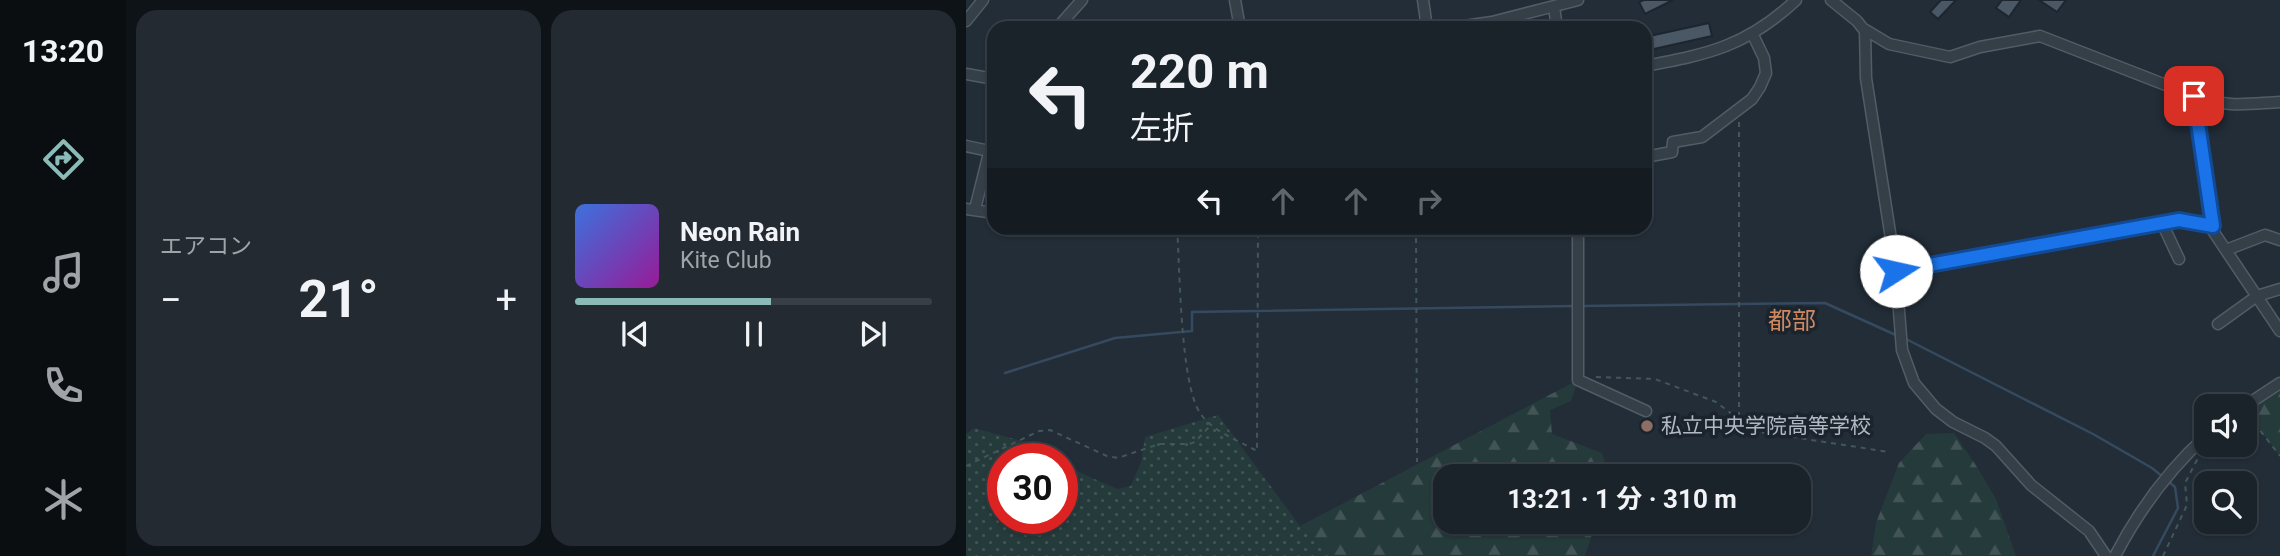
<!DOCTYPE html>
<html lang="ja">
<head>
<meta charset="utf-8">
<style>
	:root { --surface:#1a222a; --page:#232a32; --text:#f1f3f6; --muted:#9fa4a8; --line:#383f47; --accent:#8bbbb9 }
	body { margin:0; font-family:Roboto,"Noto Sans JP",sans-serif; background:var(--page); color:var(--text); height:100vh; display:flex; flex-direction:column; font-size:26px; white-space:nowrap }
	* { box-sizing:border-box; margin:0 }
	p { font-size:23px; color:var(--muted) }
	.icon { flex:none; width:38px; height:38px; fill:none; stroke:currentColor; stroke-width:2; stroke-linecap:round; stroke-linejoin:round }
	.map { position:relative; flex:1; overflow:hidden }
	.drawer { display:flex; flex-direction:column; gap:10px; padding:10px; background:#0e1317; width:840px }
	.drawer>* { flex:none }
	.banner { position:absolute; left:21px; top:21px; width:665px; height:214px; border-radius:21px; box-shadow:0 2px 5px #0004,0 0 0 2px var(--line); background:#1a222a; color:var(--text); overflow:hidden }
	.tools { position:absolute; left:1228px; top:394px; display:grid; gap:14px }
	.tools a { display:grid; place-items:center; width:63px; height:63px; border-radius:14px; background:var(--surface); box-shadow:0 2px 5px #0004,0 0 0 2px var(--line); font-size:35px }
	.speed { position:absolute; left:21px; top:443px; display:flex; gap:14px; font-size:35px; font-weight:700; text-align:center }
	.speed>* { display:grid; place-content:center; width:91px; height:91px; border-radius:50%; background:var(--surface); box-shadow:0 2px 5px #0004,0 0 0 2px var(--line); line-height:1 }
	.speed .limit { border:10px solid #d22; background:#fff; color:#111 }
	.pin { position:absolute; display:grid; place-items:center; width:60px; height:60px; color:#fff; margin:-30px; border-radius:14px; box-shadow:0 4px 10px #0006 }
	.me { position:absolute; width:77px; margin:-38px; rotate:80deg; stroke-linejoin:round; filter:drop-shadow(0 0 5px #0008) }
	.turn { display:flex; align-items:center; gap:24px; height:147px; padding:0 28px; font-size:32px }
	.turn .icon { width:91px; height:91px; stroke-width:2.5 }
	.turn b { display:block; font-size:49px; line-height:60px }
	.lanes { display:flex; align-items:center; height:66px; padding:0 28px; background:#0003; justify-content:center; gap:35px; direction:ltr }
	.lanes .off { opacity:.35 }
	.big { font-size:52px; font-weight:700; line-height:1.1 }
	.drawer .widget { flex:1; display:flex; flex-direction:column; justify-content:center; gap:10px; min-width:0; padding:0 24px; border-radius:21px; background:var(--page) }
	.song { display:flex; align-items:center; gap:21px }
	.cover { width:84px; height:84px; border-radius:10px; background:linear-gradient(135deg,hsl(220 70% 55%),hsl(300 70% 35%)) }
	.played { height:7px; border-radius:4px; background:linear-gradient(90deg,var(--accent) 55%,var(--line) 55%) }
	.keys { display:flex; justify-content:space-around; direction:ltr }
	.heat { display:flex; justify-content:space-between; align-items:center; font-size:38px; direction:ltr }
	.drawer .tiles { flex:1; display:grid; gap:10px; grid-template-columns:repeat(2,1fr) }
	.trip { position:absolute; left:467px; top:464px; width:378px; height:70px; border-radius:21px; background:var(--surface); box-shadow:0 2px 5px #0004,0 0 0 2px var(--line); font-weight:700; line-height:70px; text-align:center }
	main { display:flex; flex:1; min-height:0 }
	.menu { display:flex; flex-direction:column; width:126px; justify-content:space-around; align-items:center; background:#0a0e11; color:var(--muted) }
	.menu .icon { width:49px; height:49px }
	.menu .on { color:var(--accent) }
	.menu b { font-size:32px; color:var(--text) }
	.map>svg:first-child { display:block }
	.green { fill:url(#green-dots) }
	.forest { fill:url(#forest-firs) }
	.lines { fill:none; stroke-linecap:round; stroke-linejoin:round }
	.stream { stroke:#364a5f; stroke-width:2.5 }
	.building { fill:#4a5764; stroke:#1d262f; stroke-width:2 }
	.minor-casing { stroke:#535c66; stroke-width:13 }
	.path { stroke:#435758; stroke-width:2; stroke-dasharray:5 5; stroke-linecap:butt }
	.minor { stroke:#353f48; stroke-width:10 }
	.route-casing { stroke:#114b97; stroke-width:18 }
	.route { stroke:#1a73e8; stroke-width:12 }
	.education-dot { fill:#8d6e63; stroke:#1b242d; stroke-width:2.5 }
	.labels { text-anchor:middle; stroke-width:7; stroke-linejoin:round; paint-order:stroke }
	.poi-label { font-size:21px; fill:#b0b9c5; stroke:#1b242d; text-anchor:start }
	.quarter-label { font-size:24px; fill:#cf8961; stroke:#1b242d }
</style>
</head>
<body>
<main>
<nav class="menu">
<b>13:20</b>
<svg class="icon on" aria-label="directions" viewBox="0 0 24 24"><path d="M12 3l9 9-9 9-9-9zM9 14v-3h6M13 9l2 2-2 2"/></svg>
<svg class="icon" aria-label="music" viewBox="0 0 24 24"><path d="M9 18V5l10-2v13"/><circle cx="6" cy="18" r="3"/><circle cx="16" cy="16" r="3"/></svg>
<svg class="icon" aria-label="phone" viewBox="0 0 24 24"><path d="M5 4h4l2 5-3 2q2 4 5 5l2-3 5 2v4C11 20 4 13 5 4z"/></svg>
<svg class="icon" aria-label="climate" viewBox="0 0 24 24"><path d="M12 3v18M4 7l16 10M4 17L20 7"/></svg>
</nav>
<section class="drawer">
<div class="tiles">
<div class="widget"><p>エアコン</p>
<div class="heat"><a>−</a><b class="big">21°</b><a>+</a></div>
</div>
<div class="widget">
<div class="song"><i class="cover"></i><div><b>Neon Rain</b><p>Kite Club</p></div></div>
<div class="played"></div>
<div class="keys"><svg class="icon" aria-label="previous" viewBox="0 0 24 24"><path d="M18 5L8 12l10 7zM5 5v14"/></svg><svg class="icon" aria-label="pause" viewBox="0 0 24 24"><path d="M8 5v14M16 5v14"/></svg><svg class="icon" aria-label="next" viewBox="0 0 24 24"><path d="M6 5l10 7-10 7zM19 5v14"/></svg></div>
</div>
</div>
</section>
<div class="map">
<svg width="1314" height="556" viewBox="0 0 1314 556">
	<defs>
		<pattern id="green-dots" width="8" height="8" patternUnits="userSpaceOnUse" patternTransform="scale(1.75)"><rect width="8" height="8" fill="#253a3a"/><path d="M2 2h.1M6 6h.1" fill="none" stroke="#425455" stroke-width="1.8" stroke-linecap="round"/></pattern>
		<pattern id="forest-firs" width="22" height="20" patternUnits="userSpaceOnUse" patternTransform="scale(1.75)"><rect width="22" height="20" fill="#253a3a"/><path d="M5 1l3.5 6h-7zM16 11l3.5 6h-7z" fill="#425455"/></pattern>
	</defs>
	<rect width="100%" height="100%" fill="#222d38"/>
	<path class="green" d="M252,415L334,526L369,556H0V434L8,428L70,445L92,458H37V518H96V461L113,472L151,489L165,486L175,462L179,437Z"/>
	<path class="forest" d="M612,380L605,401L584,410L586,434L636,453L643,476H480V522H630L619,556H369L334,526Z
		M1314,383V456L1279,411V406Z
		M988,433L1011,467L1030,499L1050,556H905L910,523L933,463L960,434Z"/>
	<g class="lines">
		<path class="stream" d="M616,306L859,303L932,336
			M938,338L1127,434L1186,468L1197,477
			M39,373L149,338L226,331V312L610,306
			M1187,556L1212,508L1209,487L1202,481"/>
	</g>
	<path class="building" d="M678,0H707L679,14L673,2Z
		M975,0H990L972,19L964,12Z
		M1036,0H1055L1043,17L1030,8Z
		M1073,0H1100L1091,12Z
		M743,23L746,36L679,51V37Z"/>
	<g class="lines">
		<defs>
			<path id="minor" d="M269,0L274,28
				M457,0L461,28
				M865,0L891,21L899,31L900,78L930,271L936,350L948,383L970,409L987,422L1019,438L1030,446L1065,485L1123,531L1140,556
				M588,7L591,28
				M0,21L17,0
				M91,28L116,0
				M484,28L526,22L612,0
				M898,29L923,44L984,57L1014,47L1074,36L1228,96L1247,221V231L1314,331
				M679,66C743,54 781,46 830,0
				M0,74L28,79
				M1228,96C1263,108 1279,104 1314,102
				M0,146L28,152
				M679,157L706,152L707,142L736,137L786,99L794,87L800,73L798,58L787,35
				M0,209L28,213
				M9,209L28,133
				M1196,223L1213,259
				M612,228V380L680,411
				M1260,250L1299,235L1314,240
				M930,271L1213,220L1247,226
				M1252,324L1291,296L1314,289
				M1279,406L1314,383
				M1149,556C1173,510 1202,470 1241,435"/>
		</defs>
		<use href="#minor" class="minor-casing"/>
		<path class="path" d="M211,228C214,267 214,383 234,413C246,431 271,440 291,451L292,228
			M450,228L451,462
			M630,377L689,379L750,402L788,431L923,452
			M1282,415L1314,456
			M773,417V121
			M0,466L73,431L84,430L141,456L152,458L193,444H223L229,442L244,426
			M1197,556L1221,505L1219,483L1232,458"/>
		<use href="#minor" class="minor"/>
	</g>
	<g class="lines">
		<defs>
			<path id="route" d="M930,271L1213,220L1247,226L1228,96"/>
		</defs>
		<use href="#route" class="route-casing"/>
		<use href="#route" class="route"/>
	</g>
	<circle class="education-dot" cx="681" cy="426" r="7"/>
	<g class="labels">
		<g class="poi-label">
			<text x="695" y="433">私立中央学院高等学校</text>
		</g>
		<g class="quarter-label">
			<text x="826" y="329">都部</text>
		</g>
	</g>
</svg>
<div class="tools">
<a><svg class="icon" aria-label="sound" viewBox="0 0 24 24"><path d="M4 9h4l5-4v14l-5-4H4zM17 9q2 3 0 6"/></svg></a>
<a><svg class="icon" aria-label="search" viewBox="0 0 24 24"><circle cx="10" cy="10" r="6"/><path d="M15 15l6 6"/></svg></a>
</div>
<div class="speed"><div class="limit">30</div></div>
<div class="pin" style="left:1228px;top:96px;background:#d93025"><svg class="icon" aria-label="arrive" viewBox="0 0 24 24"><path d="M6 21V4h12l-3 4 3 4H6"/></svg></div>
<svg class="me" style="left:930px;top:271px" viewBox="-20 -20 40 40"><circle r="19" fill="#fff"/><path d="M0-13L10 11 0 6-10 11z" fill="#1a73e8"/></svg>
<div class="trip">13:21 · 1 分 · 310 m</div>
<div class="banner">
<div class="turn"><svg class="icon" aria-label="left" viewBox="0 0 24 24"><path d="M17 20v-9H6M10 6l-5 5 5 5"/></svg><div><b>220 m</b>左折</div></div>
<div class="lanes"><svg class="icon" aria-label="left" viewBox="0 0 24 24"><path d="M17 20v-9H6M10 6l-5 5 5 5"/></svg><svg class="icon off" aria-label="ahead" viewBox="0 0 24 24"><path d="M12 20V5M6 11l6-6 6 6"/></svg><svg class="icon off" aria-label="ahead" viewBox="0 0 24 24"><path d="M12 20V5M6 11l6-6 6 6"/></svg><svg class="icon off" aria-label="right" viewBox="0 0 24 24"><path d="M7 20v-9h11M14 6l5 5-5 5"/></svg></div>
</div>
</div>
</main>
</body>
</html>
